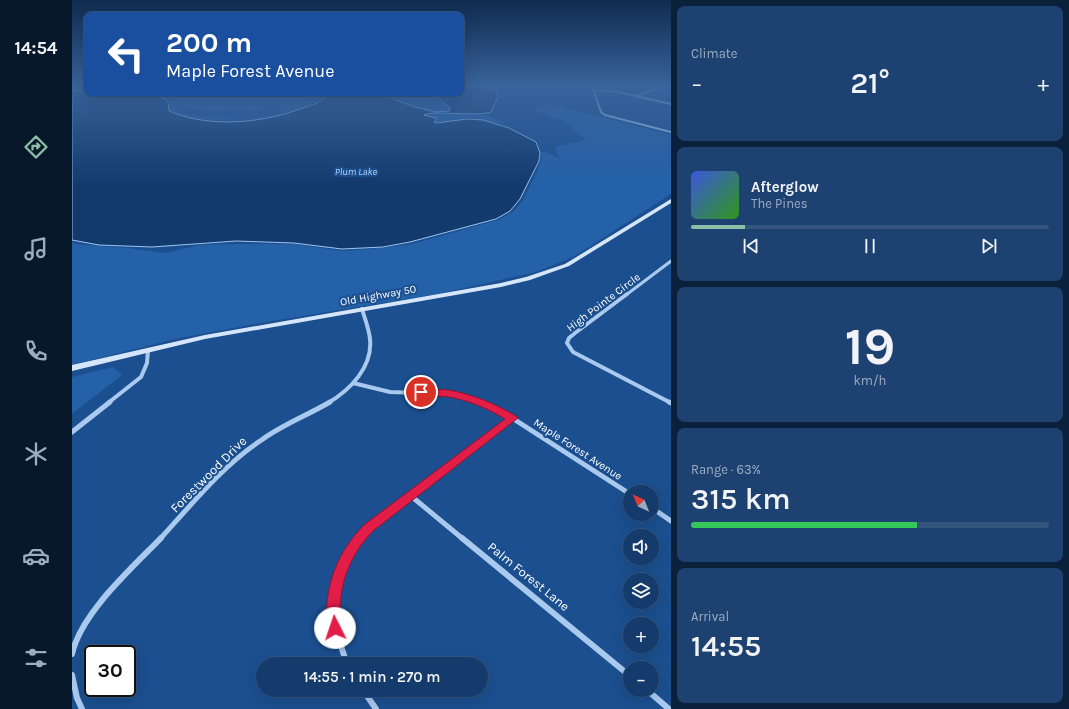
<!DOCTYPE html>
<html lang="en">
<head>
<meta charset="utf-8">
<style>
	:root { --surface:#143b6b; --page:#1d4271; --text:#f1f3f6; --muted:#9dadc1; --line:#33557e; --accent:#8abfa5 }
	body { margin:0; font-family:Karla,sans-serif; background:var(--page); color:var(--text); height:100vh; display:flex; flex-direction:column; font-size:15px; white-space:nowrap }
	* { box-sizing:border-box; margin:0 }
	p { font-size:13px; color:var(--muted) }
	.icon { flex:none; width:22px; height:22px; fill:none; stroke:currentColor; stroke-width:2; stroke-linecap:round; stroke-linejoin:round }
	.map { position:relative; flex:1; overflow:hidden }
	.drawer { display:flex; flex-direction:column; gap:6px; padding:6px; background:#0b203b; width:398px }
	.drawer>* { flex:none }
	.guide { position:absolute; left:12px; top:12px; width:380px; height:84px; border-radius:8px; box-shadow:0 4px 16px #0002,0 0 0 1px var(--line); background:#1a4fa0; color:#fff; overflow:hidden }
	.needle { width:26px; rotate:317deg }
	.fabs { position:absolute; left:551px; top:485px; display:grid; gap:8px }
	.fabs a { display:grid; place-items:center; width:36px; height:36px; border-radius:50%; background:var(--surface); box-shadow:0 4px 16px #0002,0 0 0 1px var(--line); font-size:20px }
	.speed { position:absolute; left:12px; top:645px; display:flex; gap:8px; font-size:20px; font-weight:700; text-align:center }
	.speed>* { display:grid; place-content:center; width:52px; height:52px; border-radius:50%; background:var(--surface); box-shadow:0 4px 16px #0002,0 0 0 1px var(--line); line-height:1 }
	.speed .limit { border:2px solid #111; border-radius:6px; background:#fff; color:#111 }
	.pin { position:absolute; display:grid; place-items:center; width:34px; height:34px; color:#fff; margin:-17px; border:2px solid #fff; border-radius:50%; box-shadow:0 1px 4px #0007 }
	.me { position:absolute; width:44px; margin:-22px; rotate:356deg; stroke-linejoin:round; filter:drop-shadow(0 0 3px #0008) }
	.turn { display:flex; align-items:center; gap:14px; height:84px; padding:0 16px; font-size:18px }
	.turn .icon { width:52px; height:52px; stroke-width:2.5 }
	.turn b { display:block; font-size:28px; line-height:34px }
	.big { font-size:30px; font-weight:600; line-height:1.1 }
	.drawer .card { flex:1; display:flex; flex-direction:column; justify-content:center; gap:6px; min-width:0; padding:0 14px; border-radius:8px; background:var(--page) }
	.drawer .dial { align-items:center; gap:0 }
	.dial b { font-size:52px; line-height:1 }
	.song { display:flex; align-items:center; gap:12px }
	.cover { width:48px; height:48px; border-radius:6px; background:linear-gradient(135deg,hsl(230 70% 55%),hsl(110 70% 35%)) }
	.played { height:4px; border-radius:2px; background:linear-gradient(90deg,var(--accent) 15%,var(--line) 15%) }
	.keys { display:flex; justify-content:space-around; direction:ltr }
	.heat { display:flex; justify-content:space-between; align-items:center; font-size:22px; direction:ltr }
	.charge { height:6px; border-radius:3px; background:linear-gradient(90deg,#34c759 63%,var(--line) 0) }
	.trip { position:absolute; left:184px; top:657px; width:232px; height:40px; border-radius:20px; background:var(--surface); box-shadow:0 4px 16px #0002,0 0 0 1px var(--line); font-weight:600; line-height:40px; text-align:center }
	main { display:flex; flex:1; min-height:0 }
	.tabs { display:flex; flex-direction:column; width:72px; justify-content:space-around; align-items:center; background:#08182b; color:var(--muted) }
	.tabs .icon { width:28px; height:28px }
	.tabs .active { color:var(--accent) }
	.tabs b { font-size:18px; color:var(--text) }
	.map>svg:first-child { display:block }
	.green { fill:#2461a8 }
	.water { fill:#123a6d; stroke:#9cc4f0 }
	.lines { fill:none; stroke-linecap:round; stroke-linejoin:round }
	.street-far4 { stroke:#a9c9ee; stroke-width:2 }
	.street-far3 { stroke:#a9c9ee; stroke-width:3 }
	.street-far2 { stroke:#a9c9ee; stroke-width:4 }
	.street-far1 { stroke:#a9c9ee; stroke-width:5 }
	.street { stroke:#a9c9ee; stroke-width:6 }
	.secondary { fill:#d6e6fa; fill-rule:evenodd }
	.route { fill:#e11d48; stroke:#92132f }
	.labels { text-anchor:middle; stroke-width:4; stroke-linejoin:round; paint-order:stroke }
	.far-water-label { font-size:10px; font-style:italic; fill:#b5d3f5; stroke:#1b4f8f }
	.street-label { font-size:11px; fill:#fff; stroke:#1b4f8f }
	.near-street-label { font-size:13px; fill:#fff; stroke:#1b4f8f }
</style>
</head>
<body>
<main>
<nav class="tabs">
<b>14:54</b>
<svg class="icon active" aria-label="directions" viewBox="0 0 24 24"><path d="M12 3l9 9-9 9-9-9zM9 14v-3h6M13 9l2 2-2 2"/></svg>
<svg class="icon" aria-label="music" viewBox="0 0 24 24"><path d="M9 18V5l10-2v13"/><circle cx="6" cy="18" r="3"/><circle cx="16" cy="16" r="3"/></svg>
<svg class="icon" aria-label="phone" viewBox="0 0 24 24"><path d="M5 4h4l2 5-3 2q2 4 5 5l2-3 5 2v4C11 20 4 13 5 4z"/></svg>
<svg class="icon" aria-label="climate" viewBox="0 0 24 24"><path d="M12 3v18M4 7l16 10M4 17L20 7"/></svg>
<svg class="icon" aria-label="car" viewBox="0 0 24 24"><path d="M5 17H2v-5l4-1 3-4h7l3 4 3 1v5h-3M9 17h6M6 11h13"/><circle cx="7" cy="17" r="2"/><circle cx="17" cy="17" r="2"/></svg>
<svg class="icon" aria-label="filters" viewBox="0 0 24 24"><path d="M4 7h16M4 17h16"/><circle cx="9" cy="7" r="2"/><circle cx="15" cy="17" r="2"/></svg>
</nav>
<div class="map">
<svg width="599" height="709" viewBox="0 0 599 709">
	<rect width="100%" height="100%" fill="#1b4f8f"/>
	<path class="green" d="M81,93H94L98,95V98L128,93H247L250,98L247,101C225,108 204,117 180,119L210,113L209,107L194,104L191,109C179,113 177,110 166,110C149,111 130,113 114,106L104,110C117,120 158,118 174,119C149,121 123,120 99,111L97,100L87,94Z
		M316,93H363L365,99L376,108L375,110C356,114 331,103 316,93Z
		M471,105L488,106L599,135V194L503,256L464,272L365,294L188,323L103,339L0,365V243L3,244L56,248L93,253L128,245L154,244H222L271,251L311,248L340,244L426,220L441,212L451,200L465,171L469,161L470,152H474L487,158L483,149L485,146L514,140L492,121L466,112L463,109Z
		M364,114L413,115L434,123C421,124 409,119 396,118C385,118 376,123 365,123L367,120L366,118L356,116Z
		M41,367L50,375L0,414V377Z"/>
	<path class="water" d="M389,86H404L424,91L426,97L419,112C403,117 360,110 352,115L364,118L365,120L362,122L364,123L395,119L411,120L437,128L464,142L468,153L467,161L448,199L438,211L424,219L338,242L311,247L270,249L222,243L164,241L80,247L27,245L0,240V91L15,90V93H78L85,95L96,101L97,111C139,129 194,123 236,106C242,104 248,103 252,98L249,93H314L324,100L343,107L364,112L377,111L378,108L367,99L365,93H389Z"/>
	<g class="lines">
		<path class="street-far4" d="M520,86L529,112L533,115L599,132
			M521,90L546,92L599,104
			M565,96L591,86"/>
		<path class="street-far3" d="M554,295L599,261"/>
		<path class="street-far2" d="M555,294L503,333L497,338L495,343L501,352L599,403
			M281,383L318,392L377,394L410,403
			M36,403L69,377L75,363L76,350
			M256,403C278,390 301,367 298,339C297,329 293,319 290,309"/>
		<path class="street-far1" d="M406,402L437,416L558,494
			M597,402L599,403
			M0,432L38,402
			M339,496L391,539
			M580,508L599,521
			M88,539C120,504 151,465 191,439C212,424 236,415 258,402
			M288,539L297,528L441,418"/>
		<path class="street" d="M390,538L558,676
			M0,654C9,613 60,568 89,538
			M275,664C258,619 256,577 289,538
			M0,675L5,698L10,709
			M291,690L304,709
			M575,690L597,709"/>
		<path class="secondary" d="M599,199V203L497,266L458,280L429,287L133,339L0,371V365L133,335L429,283L454,277L493,264Z"/>
	</g>
	<linearGradient id="sky" x2="0" y2="1"><stop stop-color="#0f2b4f"/><stop offset="0.46" stop-color="#39639b"/><stop offset="1" stop-color="#39639b" stop-opacity="0"/></linearGradient>
	<rect width="599" height="185" fill="url(#sky)"/>
	<path class="route" d="M349,389C358,390 368,389 377,390C400,394 424,404 444,416L446,418L301,531C280,553 269,578 268,609C268,617 271,625 268,633L263,635L258,633C254,624 254,613 255,603C258,572 271,546 293,524L433,419C417,409 396,400 377,397C367,395 356,398 345,395L344,392L345,390Z"/>
	<g class="labels">
		<g class="far-water-label">
			<text x="284" y="175">Plum Lake</text>
		</g>
		<g class="street-label">
			<text transform="translate(306 295) rotate(-10)" y="4">Old Highway 50</text>
			<text transform="translate(531 302) rotate(-37)" y="4">High Pointe Circle</text>
			<text transform="translate(506 449) rotate(33)" y="4">Maple Forest Avenue</text>
		</g>
		<g class="near-street-label">
			<text transform="translate(136 474) rotate(-45)" y="5">Forestwood Drive</text>
			<text transform="translate(457 576) rotate(39)" y="5">Palm Forest Lane</text>
		</g>
	</g>
</svg>
<div class="fabs">
<a><svg class="needle" viewBox="-14 -14 28 28"><path d="M0-13l5 13h-10z" fill="#e53935"/><path d="M0 13l5-13h-10z" fill="#9dadc1"/></svg></a>
<a><svg class="icon" aria-label="sound" viewBox="0 0 24 24"><path d="M4 9h4l5-4v14l-5-4H4zM17 9q2 3 0 6"/></svg></a>
<a><svg class="icon" aria-label="layers" viewBox="0 0 24 24"><path d="M12 4l9 5-9 5-9-5zM3 14l9 5 9-5"/></svg></a>
<a>+</a>
<a>−</a>
</div>
<div class="speed"><div class="limit">30</div></div>
<div class="pin" style="left:349px;top:392px;background:#d93025"><svg class="icon" aria-label="arrive" viewBox="0 0 24 24"><path d="M6 21V4h12l-3 4 3 4H6"/></svg></div>
<svg class="me" style="left:263px;top:628px" viewBox="-20 -20 40 40"><circle r="19" fill="#fff"/><path d="M0-13L10 11 0 6-10 11z" fill="#e11d48"/></svg>
<div class="trip">14:55 · 1 min · 270 m</div>
<div class="guide">
<div class="turn"><svg class="icon" aria-label="left" viewBox="0 0 24 24"><path d="M17 20v-9H6M10 6l-5 5 5 5"/></svg><div><b>200 m</b>Maple Forest Avenue</div></div>
</div>
</div>
<section class="drawer">
<div class="card"><p>Climate</p>
<div class="heat"><a>−</a><b class="big">21°</b><a>+</a></div>
</div>
<div class="card">
<div class="song"><i class="cover"></i><div><b>Afterglow</b><p>The Pines</p></div></div>
<div class="played"></div>
<div class="keys"><svg class="icon" aria-label="previous" viewBox="0 0 24 24"><path d="M18 5L8 12l10 7zM5 5v14"/></svg><svg class="icon" aria-label="pause" viewBox="0 0 24 24"><path d="M8 5v14M16 5v14"/></svg><svg class="icon" aria-label="next" viewBox="0 0 24 24"><path d="M6 5l10 7-10 7zM19 5v14"/></svg></div>
</div>
<div class="card dial"><b>19</b><p>km/h</p></div>
<div class="card"><p>Range · 63%</p><b class="big">315 km</b><div class="charge"></div></div>
<div class="card"><p>Arrival</p><b class="big">14:55</b></div>
</section>
</main>
</body>
</html>
